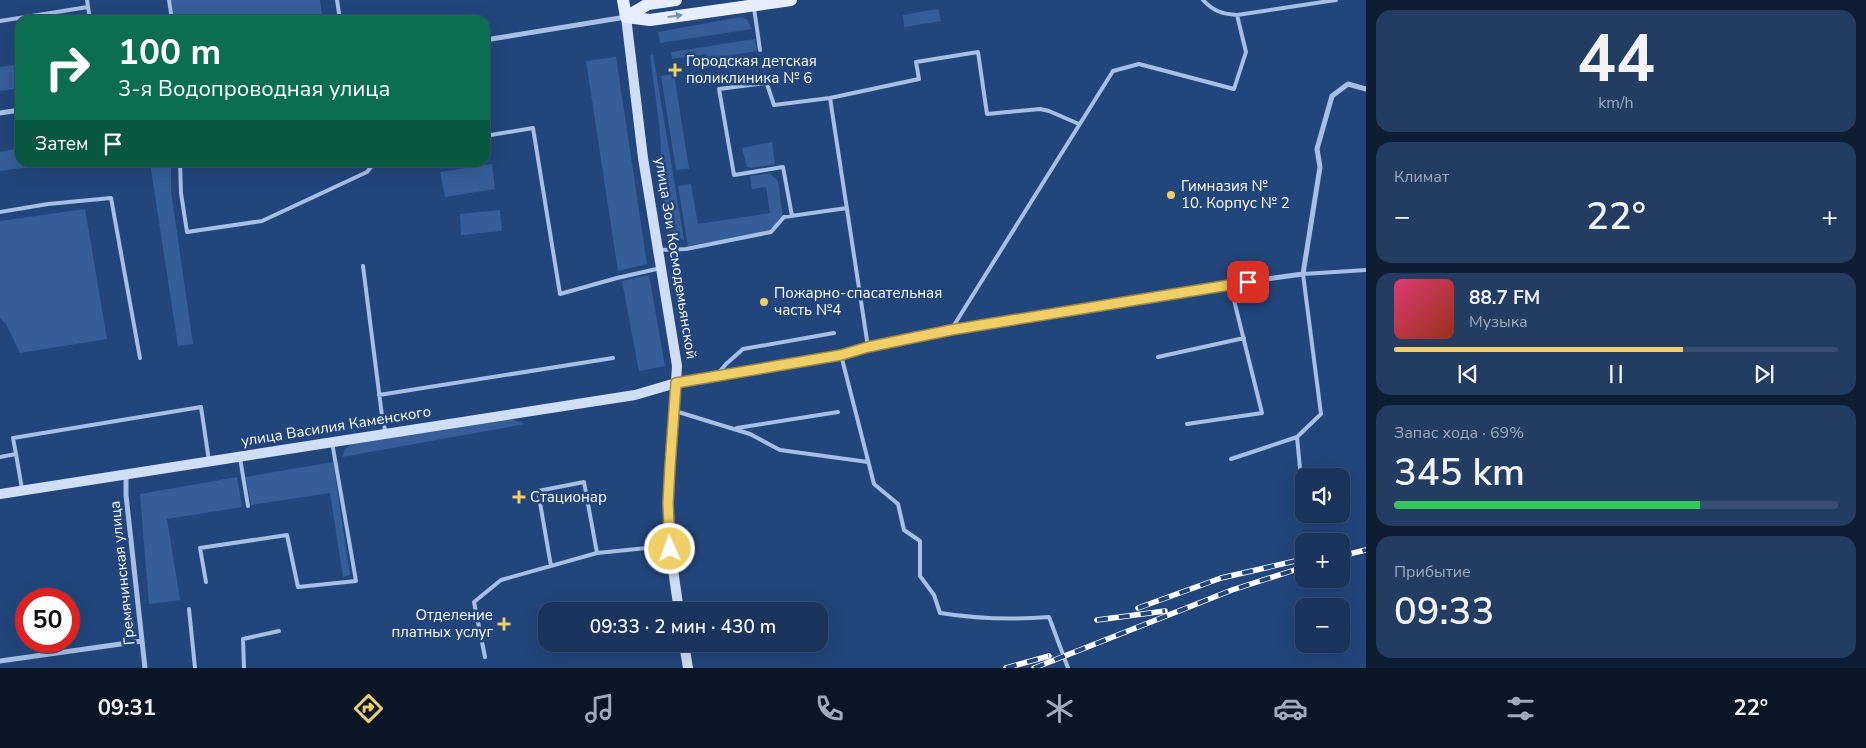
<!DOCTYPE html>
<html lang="ru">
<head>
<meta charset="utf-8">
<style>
	:root { --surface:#1a345c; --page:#233c62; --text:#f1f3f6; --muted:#9faabb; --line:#384f72; --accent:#f1cf68 }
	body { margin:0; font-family:"Nunito Sans",sans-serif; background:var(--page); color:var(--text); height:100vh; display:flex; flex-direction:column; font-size:19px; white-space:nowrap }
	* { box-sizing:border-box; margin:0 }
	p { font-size:16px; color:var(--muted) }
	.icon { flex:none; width:28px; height:28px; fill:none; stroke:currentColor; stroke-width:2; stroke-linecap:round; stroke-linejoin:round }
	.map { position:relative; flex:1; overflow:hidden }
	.details { display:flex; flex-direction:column; gap:10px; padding:10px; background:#0e1d33; width:500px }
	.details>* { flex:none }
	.guide { position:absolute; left:15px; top:15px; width:475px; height:152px; border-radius:15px; box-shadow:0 5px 20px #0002,0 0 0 1px var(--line); background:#0b6e4f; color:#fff; overflow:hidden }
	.buttons { position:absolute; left:1295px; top:468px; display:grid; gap:10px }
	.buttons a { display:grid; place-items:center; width:55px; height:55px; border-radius:10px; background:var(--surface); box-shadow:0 5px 20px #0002,0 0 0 1px var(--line); font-size:25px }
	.speed { position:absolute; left:15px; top:588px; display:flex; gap:10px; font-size:25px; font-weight:700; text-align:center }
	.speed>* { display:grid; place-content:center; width:65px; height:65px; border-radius:50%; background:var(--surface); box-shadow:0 5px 20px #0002,0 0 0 1px var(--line); line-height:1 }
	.speed .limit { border:8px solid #d22; background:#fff; color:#111 }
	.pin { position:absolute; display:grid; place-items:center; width:42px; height:42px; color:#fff; margin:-21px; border-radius:10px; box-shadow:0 2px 8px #0006 }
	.me { position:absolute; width:55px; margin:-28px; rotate:358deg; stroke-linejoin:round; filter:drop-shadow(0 0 4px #0008) }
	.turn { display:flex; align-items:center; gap:18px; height:105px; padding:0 20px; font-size:22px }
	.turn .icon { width:65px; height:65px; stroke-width:2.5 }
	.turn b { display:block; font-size:35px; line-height:42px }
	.then { display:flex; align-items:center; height:48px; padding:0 20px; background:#0003; gap:10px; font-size:19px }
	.big { font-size:38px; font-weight:600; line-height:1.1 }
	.details .card { flex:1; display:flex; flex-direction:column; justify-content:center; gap:8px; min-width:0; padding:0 18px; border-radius:15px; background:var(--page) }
	.details .dial { align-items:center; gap:0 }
	.dial b { font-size:65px; line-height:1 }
	.song { display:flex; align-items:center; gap:15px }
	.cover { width:60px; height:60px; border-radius:8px; background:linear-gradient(135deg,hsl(340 70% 55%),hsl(10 70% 35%)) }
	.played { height:5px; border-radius:2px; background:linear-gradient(90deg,var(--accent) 65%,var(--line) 65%) }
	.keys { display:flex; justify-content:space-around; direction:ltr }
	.heat { display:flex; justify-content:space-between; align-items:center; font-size:28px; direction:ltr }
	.charge { height:8px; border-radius:4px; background:linear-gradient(90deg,#34c759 69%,var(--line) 0) }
	.trip { position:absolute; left:538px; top:602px; width:290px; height:50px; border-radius:15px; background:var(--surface); box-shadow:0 5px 20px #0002,0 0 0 1px var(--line); font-weight:600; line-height:50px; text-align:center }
	.dock { display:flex; height:80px; justify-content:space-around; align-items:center; background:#0a1525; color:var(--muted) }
	.dock .icon { width:35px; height:35px }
	.dock .on { color:var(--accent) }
	.dock b { font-size:22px; color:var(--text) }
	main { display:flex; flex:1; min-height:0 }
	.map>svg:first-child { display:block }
	.green { fill:#355e99 }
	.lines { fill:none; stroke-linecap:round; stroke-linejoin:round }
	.lane { stroke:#a5bfe5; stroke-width:4 }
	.street { stroke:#a5bfe5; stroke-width:5 }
	.secondary { stroke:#cfdef5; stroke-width:10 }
	.primary { stroke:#e6eefd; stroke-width:12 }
	.rail-casing { stroke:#fff; stroke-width:5.5 }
	.rail { stroke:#22457b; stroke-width:4; stroke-dasharray:11; stroke-linecap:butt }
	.oneway { fill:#7a91b6 }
	.route-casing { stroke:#9d8744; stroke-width:12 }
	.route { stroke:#f1cf68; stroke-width:9 }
	.poi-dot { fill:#f1cf68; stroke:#22457b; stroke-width:2 }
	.labels { text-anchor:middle; stroke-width:5; stroke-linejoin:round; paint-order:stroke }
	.poi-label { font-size:15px; fill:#fff; stroke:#22457b; text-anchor:start }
	.street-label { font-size:15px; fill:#fff; stroke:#22457b }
</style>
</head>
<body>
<main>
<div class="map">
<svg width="1366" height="668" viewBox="0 0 1366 668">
	<rect width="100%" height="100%" fill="#22457b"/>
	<path class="green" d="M171,0H320L323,20H174Z
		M938,9L941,21L904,27L903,15Z
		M741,17L747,20L752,29L660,43L658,32Z
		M755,39L757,51L707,59L706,54L672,59L671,52Z
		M653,54L684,240C676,239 672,236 669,230C658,204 663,163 660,135C658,108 653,82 650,55Z
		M616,57L647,264L618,271L586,61Z
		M20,64V88L0,91V67Z
		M674,74L689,169L676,170L661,76Z
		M772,142L775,164L751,168L747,167L742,148Z
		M20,148V162L36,163V166L0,171V152Z
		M150,163H171V191L193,344L178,346Z
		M492,164L495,189L445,197L440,172Z
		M765,174H770L778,181L783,217L769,231L688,246L678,186L691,184L698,224L770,213L766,187L752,189L750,176Z
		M85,209L107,339L20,353L6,324L0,318V221Z
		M500,210L502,231L461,235L460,214Z
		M649,275L665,366L639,371L622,281Z
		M512,419L525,424L342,457L345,449L353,443L493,420Z
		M333,462L350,575L343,577L330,493L251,505L246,477Z
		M237,477L242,507L167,519L180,600L149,604L140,494Z"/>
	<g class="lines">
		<path class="lane" d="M87,0L90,20
			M169,0L172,20
			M337,0L340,20
			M1203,0C1213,11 1222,14 1237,15L1336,0
			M754,8L760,50
			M0,21L88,7
			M764,75L774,105L830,98L868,347
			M765,83L719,89L734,175L783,167L792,216
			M830,98L919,79L916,62L978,52L987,114L1040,109L1049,111L1079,124
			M485,136L533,128L560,294L617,278L661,268
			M180,162L181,193L187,232L262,221L367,172L375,162
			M0,212L48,204L111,198L140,358
			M658,250L686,249L771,232L784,217L847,208
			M363,266L382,416L386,434
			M951,330L1113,71L1139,64L1234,89L1246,52L1237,15
			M841,355L874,484L898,504L904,530L920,541V576L934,595L940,613C978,619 1011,620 1049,617L1068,668
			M1158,357L1244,338
			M716,376L726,364L743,349L834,333
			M379,395L613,358
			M675,411L750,434L780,450L868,462
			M1187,424L1262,413L1230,284
			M737,428L838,412
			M1297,437L1302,489
			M16,454L22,489
			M0,457L16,454L13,438L201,407L209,461
			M240,458L248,506
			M1231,459L1297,437L1321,414L1303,274L1366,270
			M551,566L538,491L584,482L597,553
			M206,582L200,548L287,535L298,587L356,581L332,442
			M189,609L195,668
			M485,657L474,602L501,580L597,553L647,548L669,549
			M244,668L243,639L279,631"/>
		<path class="street" d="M485,40L626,17
			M0,113L20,110
			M676,383L841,355L868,347L951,330L1230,284L1303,274L1320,167L1317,149L1332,96L1348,84L1366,89
			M126,475V495L145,668
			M0,661L142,641"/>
		<path class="secondary" d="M626,17L643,158L677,366L668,503L670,549L679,611
			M0,494L635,395L676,383
			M684,644L688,668"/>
		<path class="primary" d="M623,0L626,17
			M626,17L650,20L791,0
			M626,17L648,4L676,0"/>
		<defs>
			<path id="rail" d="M1341,556L1366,550
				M1138,608L1221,578L1304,559
				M1097,620L1165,611
				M1006,668L1049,656
				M1034,668L1232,590L1304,567"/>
		</defs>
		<use href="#rail" class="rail-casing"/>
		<use href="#rail" class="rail"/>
	</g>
	<defs><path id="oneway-solid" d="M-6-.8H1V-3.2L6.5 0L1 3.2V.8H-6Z" transform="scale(1.25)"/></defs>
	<use class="oneway" href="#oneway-solid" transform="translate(675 16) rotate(-8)"/>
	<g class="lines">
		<defs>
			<path id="route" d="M670,549L668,503L670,466L676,383L841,355L868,347L951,330L1248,282"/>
		</defs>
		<use href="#route" class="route-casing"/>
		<use href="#route" class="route"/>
	</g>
	<g class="poi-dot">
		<path d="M672.5 62.5h5v5h5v5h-5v5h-5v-5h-5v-5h5z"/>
		<circle cx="1171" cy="195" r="5"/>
		<circle cx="764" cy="302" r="5"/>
		<path d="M516.5 489.5h5v5h5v5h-5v5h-5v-5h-5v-5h5z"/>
		<path d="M501.5 616.5h5v5h5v5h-5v5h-5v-5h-5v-5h5z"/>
	</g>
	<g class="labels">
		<g class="poi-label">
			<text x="686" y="66">Городская детская<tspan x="686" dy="17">поликлиника № 6</tspan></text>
			<text x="1181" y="191">Гимназия №<tspan x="1181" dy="17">10. Корпус № 2</tspan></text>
			<text x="774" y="298">Пожарно-спасательная<tspan x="774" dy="17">часть №4</tspan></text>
			<text x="530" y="502">Стационар</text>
			<text x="493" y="620" text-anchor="end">Отделение<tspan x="493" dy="17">платных услуг</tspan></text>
		</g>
		<g class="street-label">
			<text transform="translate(676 258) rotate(81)" y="5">улица Зои Космодемьянской</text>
			<text transform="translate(336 426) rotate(-9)" y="5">улица Василия Каменского</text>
			<text transform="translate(122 573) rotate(-96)" y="5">Гремячинская улица</text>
		</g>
	</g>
</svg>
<div class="buttons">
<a><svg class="icon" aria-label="sound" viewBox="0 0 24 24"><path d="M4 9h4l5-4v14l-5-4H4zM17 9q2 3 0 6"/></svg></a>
<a>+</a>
<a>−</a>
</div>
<div class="speed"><div class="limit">50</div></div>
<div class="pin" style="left:1248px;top:282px;background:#d93025"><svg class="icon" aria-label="arrive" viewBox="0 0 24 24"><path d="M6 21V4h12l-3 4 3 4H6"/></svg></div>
<svg class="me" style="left:670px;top:549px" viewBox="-20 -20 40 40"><circle r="17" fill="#f1cf68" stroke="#fff" stroke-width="3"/><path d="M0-11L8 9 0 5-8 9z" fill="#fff"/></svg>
<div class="trip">09:33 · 2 мин · 430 m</div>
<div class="guide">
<div class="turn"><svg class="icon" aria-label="right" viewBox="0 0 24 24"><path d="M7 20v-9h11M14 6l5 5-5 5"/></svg><div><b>100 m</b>3-я Водопроводная улица</div></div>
<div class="then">Затем<svg class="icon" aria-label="arrive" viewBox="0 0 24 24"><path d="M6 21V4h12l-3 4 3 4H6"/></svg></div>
</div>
</div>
<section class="details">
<div class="card dial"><b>44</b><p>km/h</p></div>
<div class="card"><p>Климат</p>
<div class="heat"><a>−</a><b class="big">22°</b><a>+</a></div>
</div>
<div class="card">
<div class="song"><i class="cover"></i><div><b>88.7 FM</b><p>Музыка</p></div></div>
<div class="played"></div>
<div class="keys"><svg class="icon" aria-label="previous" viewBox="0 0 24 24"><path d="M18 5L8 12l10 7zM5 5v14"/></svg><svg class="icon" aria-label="pause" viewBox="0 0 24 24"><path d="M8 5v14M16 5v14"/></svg><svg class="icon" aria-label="next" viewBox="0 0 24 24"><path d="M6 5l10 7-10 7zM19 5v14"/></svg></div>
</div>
<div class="card"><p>Запас хода · 69%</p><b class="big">345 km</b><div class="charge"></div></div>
<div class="card"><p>Прибытие</p><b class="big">09:33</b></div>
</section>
</main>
<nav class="dock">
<b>09:31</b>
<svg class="icon on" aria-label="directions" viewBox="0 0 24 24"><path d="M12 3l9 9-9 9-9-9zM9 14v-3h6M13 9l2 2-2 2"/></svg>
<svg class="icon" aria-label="music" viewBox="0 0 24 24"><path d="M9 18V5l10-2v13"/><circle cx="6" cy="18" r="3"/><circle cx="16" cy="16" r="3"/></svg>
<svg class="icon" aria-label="phone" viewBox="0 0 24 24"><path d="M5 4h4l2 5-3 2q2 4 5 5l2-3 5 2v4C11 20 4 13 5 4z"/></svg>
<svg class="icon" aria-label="climate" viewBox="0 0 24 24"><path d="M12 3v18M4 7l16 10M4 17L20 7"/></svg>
<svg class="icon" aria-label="car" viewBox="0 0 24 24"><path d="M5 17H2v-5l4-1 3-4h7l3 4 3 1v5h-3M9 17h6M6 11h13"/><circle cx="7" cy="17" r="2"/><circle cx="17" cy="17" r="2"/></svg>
<svg class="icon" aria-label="filters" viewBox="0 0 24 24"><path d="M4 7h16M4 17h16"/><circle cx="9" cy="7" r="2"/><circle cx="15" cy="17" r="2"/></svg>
<b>22°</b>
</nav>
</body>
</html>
